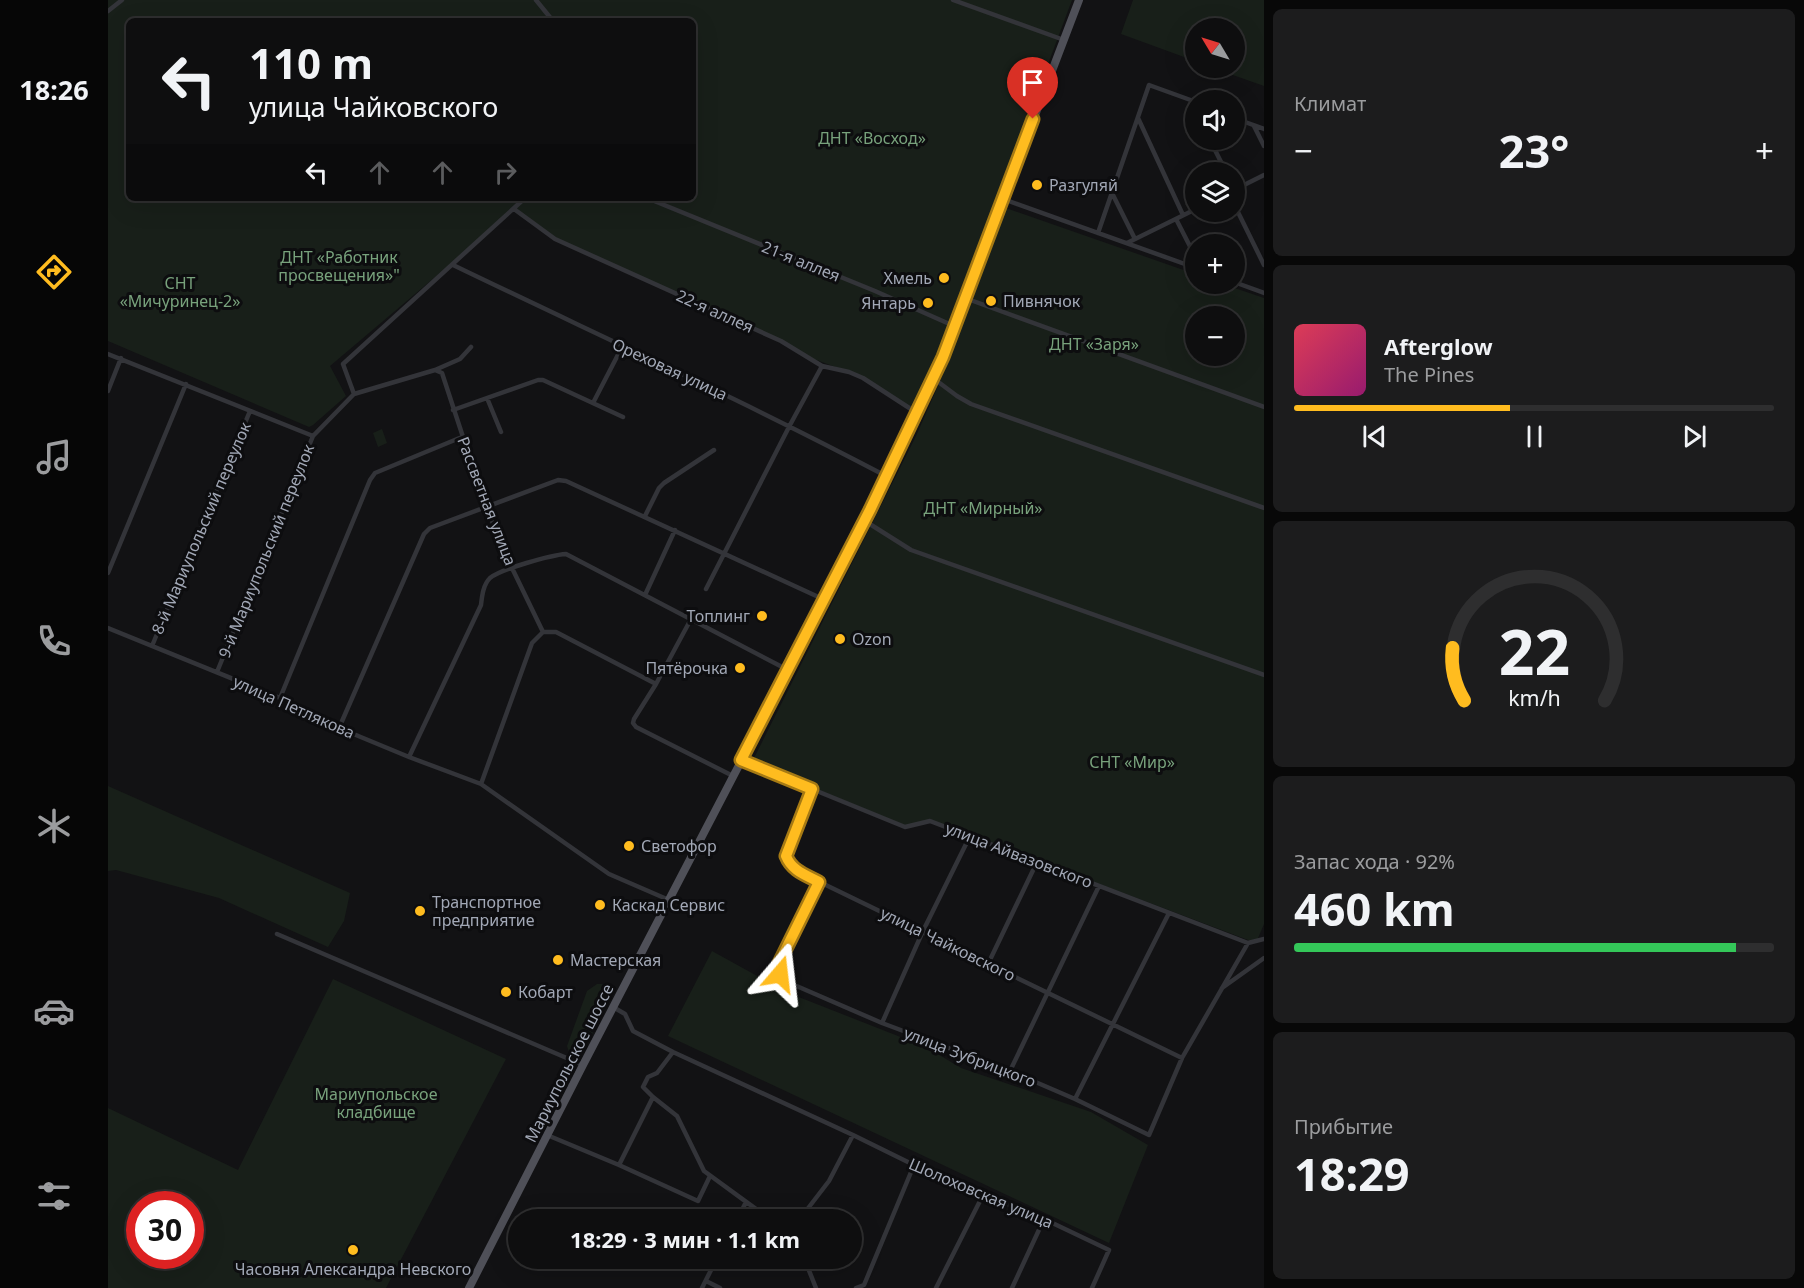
<!DOCTYPE html>
<html lang="ru">
<head>
<meta charset="utf-8">
<style>
	:root { --surface:#0e0e0f; --page:#1c1c1d; --text:#f1f3f6; --muted:#9b9c9e; --line:#2e2e2f; --accent:#ffbc1f }
	body { margin:0; font-family:"Noto Sans",sans-serif; background:var(--page); color:var(--text); height:100vh; display:flex; flex-direction:column; font-size:22px; white-space:nowrap }
	* { box-sizing:border-box; margin:0 }
	p { font-size:20px; color:var(--muted) }
	.icon { flex:none; width:33px; height:33px; fill:none; stroke:currentColor; stroke-width:2; stroke-linecap:round; stroke-linejoin:round }
	.map { position:relative; flex:1; overflow:hidden }
	.details { display:flex; flex-direction:column; gap:9px; padding:9px; background:#080808; width:540px }
	.details>* { flex:none }
	.top-card { position:absolute; left:18px; top:18px; width:570px; height:183px; border-radius:9px; box-shadow:0 6px 24px #0002,0 0 0 2px var(--line); background:#0e0e0f; color:var(--text); overflow:hidden }
	.needle { width:39px; rotate:308deg }
	.fabs { position:absolute; left:1077px; top:18px; display:grid; gap:12px }
	.fabs a { display:grid; place-items:center; width:60px; height:60px; border-radius:50%; background:var(--surface); box-shadow:0 6px 24px #0002,0 0 0 2px var(--line); font-size:30px }
	.speed { position:absolute; left:18px; top:1191px; display:flex; gap:12px; font-size:30px; font-weight:700; text-align:center }
	.speed>* { display:grid; place-content:center; width:78px; height:78px; border-radius:50%; background:var(--surface); box-shadow:0 6px 24px #0002,0 0 0 2px var(--line); line-height:1 }
	.speed .limit { border:9px solid #d22; background:#fff; color:#111 }
	.pin { position:absolute; display:grid; place-items:center; width:51px; height:51px; color:#fff; margin:-62px -26px; border-radius:50% 50% 50% 0; rotate:-45deg; box-shadow:0 0 6px #0007 }
	.pin .icon { rotate:45deg }
	.me { position:absolute; width:66px; margin:-33px; rotate:17deg; stroke-linejoin:round; filter:drop-shadow(0 0 4px #0008) }
	.turn { display:flex; align-items:center; gap:21px; height:126px; padding:0 24px; font-size:27px }
	.turn .icon { width:78px; height:78px; stroke-width:2.5 }
	.turn b { display:block; font-size:42px; line-height:51px }
	.lanes { display:flex; align-items:center; height:57px; padding:0 24px; background:#0003; justify-content:center; gap:30px; direction:ltr }
	.lanes .off { opacity:.35 }
	.big { font-size:45px; font-weight:700; line-height:1.1 }
	.details .tile { flex:1; display:flex; flex-direction:column; justify-content:center; gap:9px; min-width:0; padding:0 21px; border-radius:9px; background:var(--page) }
	.details .dial { align-items:center; gap:0 }
	.dial svg { height:156px; overflow:visible; fill:none; stroke:var(--line); stroke-width:7; stroke-linecap:round; text-anchor:middle }
	.dial text { fill:var(--text); stroke:none }
	.song { display:flex; align-items:center; gap:18px }
	.cover { width:72px; height:72px; border-radius:9px; background:linear-gradient(135deg,hsl(350 70% 55%),hsl(320 70% 35%)) }
	.played { height:6px; border-radius:3px; background:linear-gradient(90deg,var(--accent) 45%,var(--line) 45%) }
	.keys { display:flex; justify-content:space-around; direction:ltr }
	.heat { display:flex; justify-content:space-between; align-items:center; font-size:33px; direction:ltr }
	.charge { height:9px; border-radius:4px; background:linear-gradient(90deg,#34c759 92%,var(--line) 0) }
	.trip { position:absolute; left:400px; top:1209px; width:354px; height:60px; border-radius:30px; background:var(--surface); box-shadow:0 6px 24px #0002,0 0 0 2px var(--line); font-weight:700; line-height:60px; text-align:center }
	main { display:flex; flex:1; min-height:0 }
	.dock { display:flex; flex-direction:column; width:108px; justify-content:space-around; align-items:center; background:#060606; color:var(--muted) }
	.dock .icon { width:42px; height:42px }
	.dock .selected { color:var(--accent) }
	.dock b { font-size:27px; color:var(--text) }
	.map>svg:first-child { display:block }
	.green { fill:#181f19; fill-rule:evenodd }
	.lines { fill:none; stroke-linecap:round; stroke-linejoin:round }
	.street { stroke:#333439; stroke-width:4.5 }
	.primary { stroke:#4f5058; stroke-width:8 }
	.route-casing { stroke:#a67a14; stroke-width:15 }
	.route { stroke:#ffbc1f; stroke-width:10 }
	.poi-dot { fill:#ffbc1f; stroke:#0d0d0f; stroke-width:2 }
	.labels { text-anchor:middle; stroke-width:6; stroke-linejoin:round; paint-order:stroke }
	.park-label { font-size:16px; fill:#78a27c; stroke:#0d0d0f }
	.poi-label { font-size:16px; fill:#a2a8b6; stroke:#0d0d0f; text-anchor:start }
	.street-label { font-size:16px; fill:#a2a8b6; stroke:#0d0d0f }
</style>
</head>
<body>
<main>
<nav class="dock">
<b>18:26</b>
<svg class="icon selected" aria-label="directions" viewBox="0 0 24 24"><path d="M12 3l9 9-9 9-9-9zM9 14v-3h6M13 9l2 2-2 2"/></svg>
<svg class="icon" aria-label="music" viewBox="0 0 24 24"><path d="M9 18V5l10-2v13"/><circle cx="6" cy="18" r="3"/><circle cx="16" cy="16" r="3"/></svg>
<svg class="icon" aria-label="phone" viewBox="0 0 24 24"><path d="M5 4h4l2 5-3 2q2 4 5 5l2-3 5 2v4C11 20 4 13 5 4z"/></svg>
<svg class="icon" aria-label="climate" viewBox="0 0 24 24"><path d="M12 3v18M4 7l16 10M4 17L20 7"/></svg>
<svg class="icon" aria-label="car" viewBox="0 0 24 24"><path d="M5 17H2v-5l4-1 3-4h7l3 4 3 1v5h-3M9 17h6M6 11h13"/><circle cx="7" cy="17" r="2"/><circle cx="17" cy="17" r="2"/></svg>
<svg class="icon" aria-label="filters" viewBox="0 0 24 24"><path d="M4 7h16M4 17h16"/><circle cx="9" cy="7" r="2"/><circle cx="15" cy="17" r="2"/></svg>
</nav>
<div class="map">
<svg width="1156" height="1288" viewBox="0 0 1156 1288">
	<rect width="100%" height="100%" fill="#121214"/>
	<path class="green" d="M0,0H964L844,321L805,410L741,372L695,355L673,341L447,239L402,209L346,261L222,366L238,396L205,425L201,427L0,341ZM21,21H585V198H21Z
		M1025,0H1156V86L1105,68H1126V28H1088L1087,61L1013,34Z
		M898,208L1087,274L1088,284H1115L1156,298V924L1148,943L822,820L798,826L644,762L808,436L830,386ZM1088,316H1126V356H1088Z
		M274,429L279,443L270,447L265,433Z
		M0,786L242,893L236,921L220,947L111,898L8,870L0,871Z
		M604,951L678,992L818,1047L853,1068L983,1112L1040,1145L1001,1243L560,1036Z
		M225,979L398,1059L278,1288H0V1108L130,1170ZM82,1204V1256H32V1204Z
		M489,984H494L504,988L505,994L479,1044C474,1049 468,1054 461,1052L459,1046L479,991Z"/>
	<g class="lines">
		<path class="street" d="M428,0L445,21
			M845,0L956,40
			M0,11L14,0
			M1084,101L1088,109
			M1030,118L1075,215
			M1126,118L1156,129
			M1146,126L1156,146
			M1102,140L1118,172
			M1126,190L1156,175
			M1004,193L1027,239
			M539,198L767,291L846,326
			M895,199L1088,268
			M1126,204L1156,265
			M406,209L447,239L673,341L714,366L741,372L755,378L809,413
			M1068,219L1088,258
			M990,233L1041,85L1088,102
			M1019,243L1088,209
			M345,265C490,335 636,401 778,476
			M1126,282L1156,293
			M857,298L1156,407
			M0,354L205,436
			M327,370L334,373L378,507L404,568L435,632
			M825,378L849,396L863,404L1156,508
			M0,391L13,358
			M246,394L235,364L417,198
			M379,398L393,432
			M485,403L514,347
			M345,410L430,380H435L515,417
			M537,516L551,488L556,483L606,450
			M757,521L803,550L1156,675
			M0,573L78,384
			M598,589L682,425L714,366
			M537,595L567,530
			M583,619L548,684L526,719L525,723L528,727L625,776
			M0,628L172,698L231,728L301,757L373,784L501,874L561,900
			M44,646L142,411
			M109,672L205,436L246,394L327,370L352,359L363,347
			M172,698L262,480L267,473L354,437
			M231,728L316,534L322,528L450,480L458,481L717,600
			M301,757L373,605C374,596 375,585 382,578C393,569 443,555 458,554L680,670
			M633,760L797,827L822,821L1140,943L1156,939
			M373,784L424,643L435,632H448L548,684
			M704,789L678,856L681,865L691,872L1074,1058
			M711,882L671,963L672,974L677,981L774,1023L902,1071L967,1099L1041,1135L1074,1058L1140,943
			M169,934L475,1065
			M880,964L929,862
			M1114,988L1156,958
			M505,1007L517,1014L525,1031L565,1052L745,1135L806,1165L936,1219L1001,1250L984,1288
			M774,1023L815,931L862,836
			M565,1052L549,1073L540,1077L535,1087L545,1097L569,1116L596,1171L663,1220
			M902,1071L991,886
			M967,1099L1061,913
			M439,1135L511,1165L590,1201L602,1176
			M511,1165L545,1097
			M629,1220L638,1202
			M691,1220L721,1181L745,1135
			M696,1258L708,1288
			M598,1281L612,1288
			M594,1288L609,1258
			M748,1288L756,1285L806,1165
			M828,1288L875,1195
			M904,1288L936,1219"/>
		<path class="primary" d="M361,1288L475,1065L717,600L791,452L835,357L971,0"/>
	</g>
	<g class="lines">
		<defs>
			<path id="route" d="M672,974L671,963L711,882C698,875 684,871 678,856L704,789L633,760L762,510L835,357L925,119"/>
		</defs>
		<use href="#route" class="route-casing"/>
		<use href="#route" class="route"/>
	</g>
	<g class="poi-dot">
		<circle cx="929" cy="185" r="6"/>
		<circle cx="836" cy="278" r="6"/>
		<circle cx="883" cy="301" r="6"/>
		<circle cx="820" cy="303" r="6"/>
		<circle cx="654" cy="616" r="6"/>
		<circle cx="732" cy="639" r="6"/>
		<circle cx="632" cy="668" r="6"/>
		<circle cx="521" cy="846" r="6"/>
		<circle cx="492" cy="905" r="6"/>
		<circle cx="312" cy="911" r="6"/>
		<circle cx="450" cy="960" r="6"/>
		<circle cx="398" cy="992" r="6"/>
		<circle cx="245" cy="1250" r="6"/>
	</g>
	<g class="labels">
		<g class="park-label">
			<text x="764" y="144">ДНТ «Восход»</text>
			<text x="231" y="263">ДНТ «Работник<tspan x="231" dy="18">просвещения»"</tspan></text>
			<text x="72" y="289">СНТ<tspan x="72" dy="18">«Мичуринец-2»</tspan></text>
			<text x="986" y="350">ДНТ «Заря»</text>
			<text x="875" y="514">ДНТ «Мирный»</text>
			<text x="1024" y="768">СНТ «Мир»</text>
			<text x="268" y="1100">Мариупольское<tspan x="268" dy="18">кладбище</tspan></text>
		</g>
		<g class="poi-label">
			<text x="941" y="191">Разгуляй</text>
			<text x="824" y="284" text-anchor="end">Хмель</text>
			<text x="895" y="307">Пивнячок</text>
			<text x="808" y="309" text-anchor="end">Янтарь</text>
			<text x="642" y="622" text-anchor="end">Топлинг</text>
			<text x="744" y="645">Ozon</text>
			<text x="620" y="674" text-anchor="end">Пятёрочка</text>
			<text x="533" y="852">Светофор</text>
			<text x="324" y="908">Транспортное<tspan x="324" dy="18">предприятие</tspan></text>
			<text x="504" y="911">Каскад Сервис</text>
			<text x="462" y="966">Мастерская</text>
			<text x="410" y="998">Кобарт</text>
			<text x="245" y="1275" text-anchor="middle">Часовня Александра Невского</text>
		</g>
		<g class="street-label">
			<text transform="translate(693 261) rotate(22)" y="6">21-я аллея</text>
			<text transform="translate(607 311) rotate(24)" y="6">22-я аллея</text>
			<text transform="translate(562 369) rotate(25)" y="6">Ореховая улица</text>
			<text transform="translate(379 501) rotate(69)" y="6">Рассветная улица</text>
			<text transform="translate(93 528) rotate(-67)" y="6">8-й Мариупольский переулок</text>
			<text transform="translate(158 551) rotate(-68)" y="6">9-й Мариупольский переулок</text>
			<text transform="translate(186 707) rotate(24)" y="6">улица Петлякова</text>
			<text transform="translate(911 855) rotate(21)" y="6">улица Айвазовского</text>
			<text transform="translate(840 944) rotate(26)" y="6">улица Чайковского</text>
			<text transform="translate(862 1057) rotate(21)" y="6">улица Зубрицкого</text>
			<text transform="translate(461 1063) rotate(-63)" y="6">Мариупольское шоссе</text>
			<text transform="translate(873 1193) rotate(23)" y="6">Шолоховская улица</text>
		</g>
	</g>
</svg>
<div class="fabs">
<a><svg class="needle" viewBox="-14 -14 28 28"><path d="M0-13l5 13h-10z" fill="#e53935"/><path d="M0 13l5-13h-10z" fill="#9b9c9e"/></svg></a>
<a><svg class="icon" aria-label="sound" viewBox="0 0 24 24"><path d="M4 9h4l5-4v14l-5-4H4zM17 9q2 3 0 6"/></svg></a>
<a><svg class="icon" aria-label="layers" viewBox="0 0 24 24"><path d="M12 4l9 5-9 5-9-5zM3 14l9 5 9-5"/></svg></a>
<a>+</a>
<a>−</a>
</div>
<div class="speed"><div class="limit">30</div></div>
<div class="pin" style="left:925px;top:119px;background:#d93025"><svg class="icon" aria-label="arrive" viewBox="0 0 24 24"><path d="M6 21V4h12l-3 4 3 4H6"/></svg></div>
<svg class="me" style="left:672px;top:974px" viewBox="-20 -20 40 40"><path d="M0-17L14 15 0 8-14 15z" fill="#ffbc1f" stroke="#fff" stroke-width="4"/></svg>
<div class="trip">18:29 · 3 мин · 1.1 km</div>
<div class="top-card">
<div class="turn"><svg class="icon" aria-label="left" viewBox="0 0 24 24"><path d="M17 20v-9H6M10 6l-5 5 5 5"/></svg><div><b>110 m</b>улица Чайковского</div></div>
<div class="lanes"><svg class="icon" aria-label="left" viewBox="0 0 24 24"><path d="M17 20v-9H6M10 6l-5 5 5 5"/></svg><svg class="icon off" aria-label="ahead" viewBox="0 0 24 24"><path d="M12 20V5M6 11l6-6 6 6"/></svg><svg class="icon off" aria-label="ahead" viewBox="0 0 24 24"><path d="M12 20V5M6 11l6-6 6 6"/></svg><svg class="icon off" aria-label="right" viewBox="0 0 24 24"><path d="M7 20v-9h11M14 6l5 5-5 5"/></svg></div>
</div>
</div>
<section class="details">
<div class="tile"><p>Климат</p>
<div class="heat"><a>−</a><b class="big">23°</b><a>+</a></div>
</div>
<div class="tile">
<div class="song"><i class="cover"></i><div><b>Afterglow</b><p>The Pines</p></div></div>
<div class="played"></div>
<div class="keys"><svg class="icon" aria-label="previous" viewBox="0 0 24 24"><path d="M18 5L8 12l10 7zM5 5v14"/></svg><svg class="icon" aria-label="pause" viewBox="0 0 24 24"><path d="M8 5v14M16 5v14"/></svg><svg class="icon" aria-label="next" viewBox="0 0 24 24"><path d="M6 5l10 7-10 7zM19 5v14"/></svg></div>
</div>
<div class="tile dial"><svg viewBox="0 0 100 80">
<path d="M14 69A42 42 0 1 1 86 69"/>
<path d="M14 69A42 42 0 0 1 8 42" stroke="#ffbc1f"/>
<text x="50" y="56" font-size="32" font-weight="700">22</text>
<text x="50" y="72" font-size="11">km/h</text>
</svg></div>
<div class="tile"><p>Запас хода · 92%</p><b class="big">460 km</b><div class="charge"></div></div>
<div class="tile"><p>Прибытие</p><b class="big">18:29</b></div>
</section>
</main>
</body>
</html>
